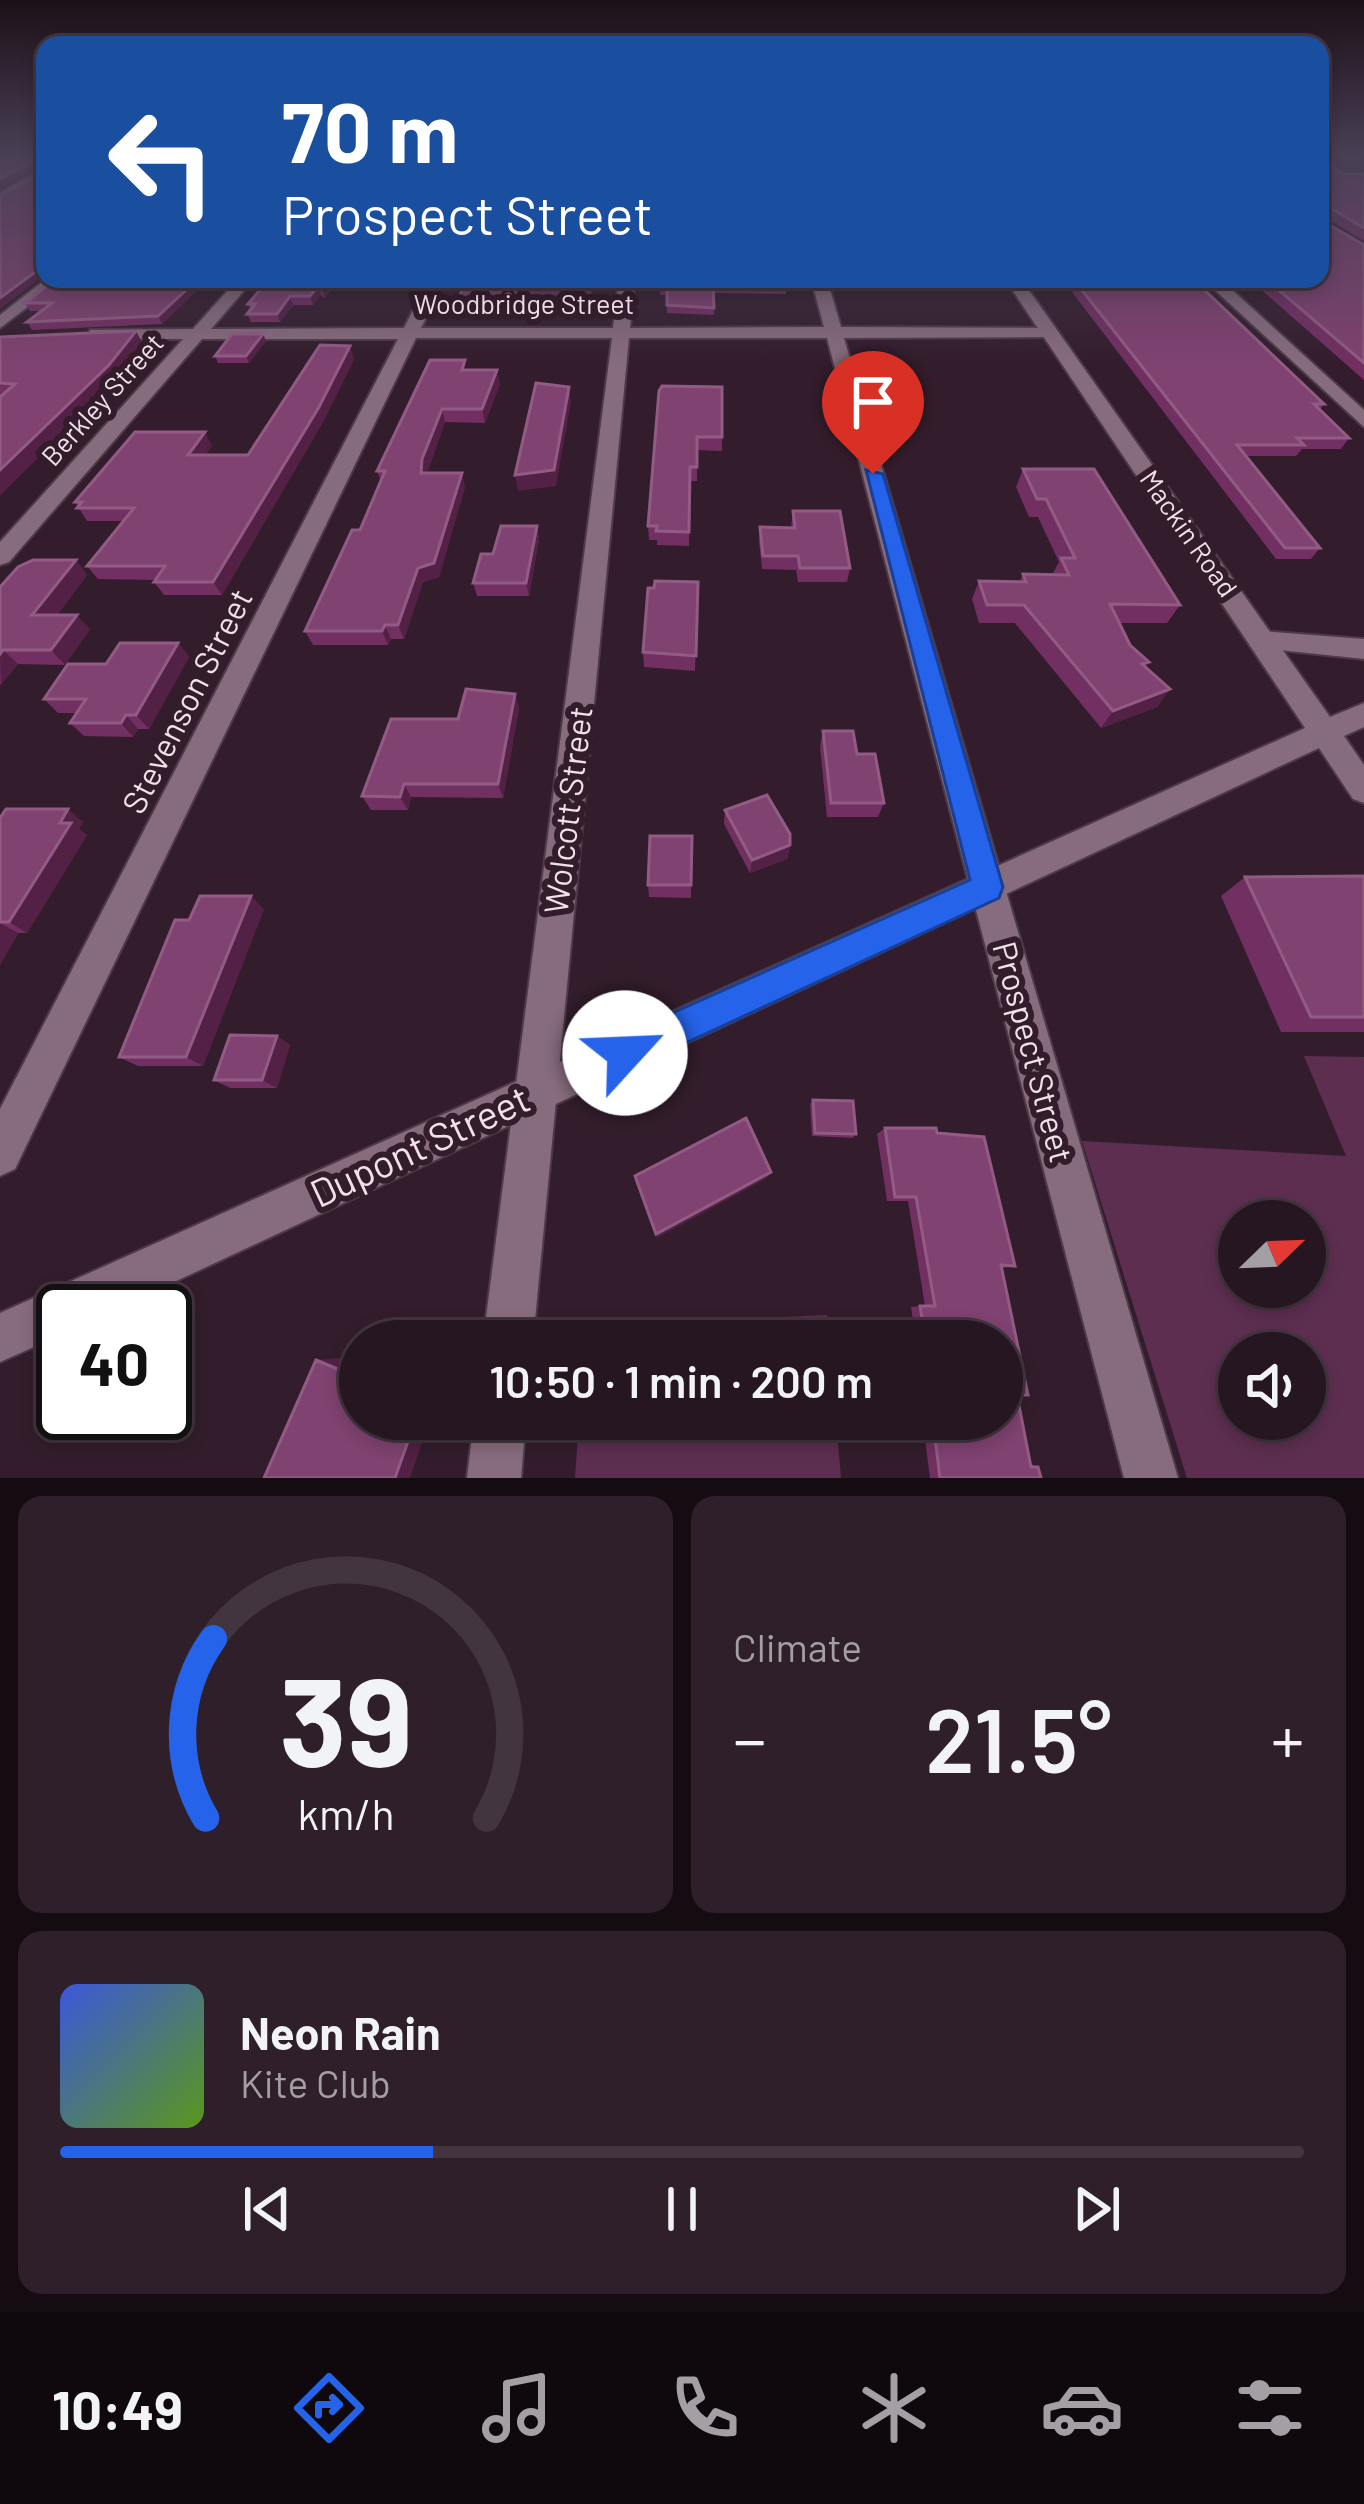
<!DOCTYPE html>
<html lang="en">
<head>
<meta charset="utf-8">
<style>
	:root { --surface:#261621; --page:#2e1f2a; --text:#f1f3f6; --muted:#a49fa5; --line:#42353f; --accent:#2563eb }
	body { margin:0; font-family:Barlow,sans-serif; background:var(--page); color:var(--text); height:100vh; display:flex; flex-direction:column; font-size:45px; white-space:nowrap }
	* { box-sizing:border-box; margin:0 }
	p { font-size:39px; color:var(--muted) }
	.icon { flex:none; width:66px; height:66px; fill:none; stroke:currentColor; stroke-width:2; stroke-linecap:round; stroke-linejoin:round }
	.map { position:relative; height:1478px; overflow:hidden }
	.panel { display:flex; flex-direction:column; gap:18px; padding:18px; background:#150c12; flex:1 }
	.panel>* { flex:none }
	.guide { position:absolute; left:36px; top:36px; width:1293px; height:252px; border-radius:24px; box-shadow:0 6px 18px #0003,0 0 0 3px var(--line); background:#1a4fa0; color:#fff; overflow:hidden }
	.needle { width:78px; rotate:67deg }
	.controls { position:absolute; left:1218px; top:1200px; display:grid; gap:24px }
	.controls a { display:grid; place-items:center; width:108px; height:108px; border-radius:50%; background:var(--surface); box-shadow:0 6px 18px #0003,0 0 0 3px var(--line); font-size:60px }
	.speed { position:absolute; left:36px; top:1284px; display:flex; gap:24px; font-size:60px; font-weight:700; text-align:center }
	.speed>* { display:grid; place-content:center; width:156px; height:156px; border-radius:50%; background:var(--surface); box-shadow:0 6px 18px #0003,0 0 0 3px var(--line); line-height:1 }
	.speed .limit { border:6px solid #111; border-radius:18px; background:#fff; color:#111 }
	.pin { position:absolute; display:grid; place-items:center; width:102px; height:102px; color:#fff; margin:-123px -51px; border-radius:50% 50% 50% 0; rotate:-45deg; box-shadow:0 0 12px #0007 }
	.pin .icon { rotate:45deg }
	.me { position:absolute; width:132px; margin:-66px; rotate:65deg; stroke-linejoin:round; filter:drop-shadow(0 0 9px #0008) }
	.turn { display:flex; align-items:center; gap:42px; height:252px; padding:0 48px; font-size:54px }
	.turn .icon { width:156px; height:156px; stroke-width:2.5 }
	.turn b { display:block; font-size:84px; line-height:102px }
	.big { font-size:90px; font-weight:600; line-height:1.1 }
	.panel .tile { flex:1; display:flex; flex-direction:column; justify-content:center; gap:18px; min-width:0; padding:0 42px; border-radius:24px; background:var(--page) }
	.panel .dial { align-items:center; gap:0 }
	.dial svg { height:312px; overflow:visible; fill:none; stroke:var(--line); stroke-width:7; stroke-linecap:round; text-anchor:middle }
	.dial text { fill:var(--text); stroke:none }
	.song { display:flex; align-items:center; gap:36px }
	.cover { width:144px; height:144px; border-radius:18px; background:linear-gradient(135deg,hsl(230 70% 55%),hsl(90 70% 35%)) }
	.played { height:12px; border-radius:6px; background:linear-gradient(90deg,var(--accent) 30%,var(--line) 30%) }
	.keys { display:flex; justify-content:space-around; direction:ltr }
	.heat { display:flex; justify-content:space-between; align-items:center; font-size:66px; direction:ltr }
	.panel .tiles { flex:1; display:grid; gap:18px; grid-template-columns:1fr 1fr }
	.tile:last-child { grid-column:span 2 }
	.trip { position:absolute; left:339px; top:1320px; width:684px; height:120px; border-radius:60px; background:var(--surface); box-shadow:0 6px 18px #0003,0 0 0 3px var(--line); font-weight:600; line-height:120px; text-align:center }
	.menu { display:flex; height:192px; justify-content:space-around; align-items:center; background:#0f090d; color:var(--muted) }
	.menu .icon { width:84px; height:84px }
	.menu .selected { color:var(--accent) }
	.menu b { font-size:54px; color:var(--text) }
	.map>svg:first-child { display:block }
	.green { fill:#5d2e50; fill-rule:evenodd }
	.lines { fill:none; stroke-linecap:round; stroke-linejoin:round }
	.minor-casing { stroke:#4d3a48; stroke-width:4 }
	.tertiary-casing { stroke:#4d3a48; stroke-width:4 }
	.minor { fill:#876c7e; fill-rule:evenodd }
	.tertiary { fill:#876c7e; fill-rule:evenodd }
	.wall { fill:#722f62 }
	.shaded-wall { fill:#532046 }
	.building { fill:#804271; stroke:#925b84; stroke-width:3 }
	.route { fill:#2563eb; stroke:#184099; stroke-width:3 }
	.labels { text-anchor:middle; stroke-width:12; stroke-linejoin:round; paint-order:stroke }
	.far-street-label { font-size:27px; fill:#f0e0ea; stroke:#331d2c }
	.street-label { font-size:33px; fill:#f0e0ea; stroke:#331d2c }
	.near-street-label { font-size:39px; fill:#f0e0ea; stroke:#331d2c }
</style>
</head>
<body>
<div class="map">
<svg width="1364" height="1478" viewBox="0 0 1364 1478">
	<rect width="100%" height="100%" fill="#331d2c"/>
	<path class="green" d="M1304,1056L1364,1057V1478H1187L1082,1141L1346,1156ZM1239,1221H1305V1287H1239ZM1239,1353H1305V1419H1239Z
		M827,1315L829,1341H583L584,1326Z
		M579,1419H836L841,1478H575Z"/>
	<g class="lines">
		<defs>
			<path id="minor" d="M45,167V176L0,202V193Z
				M46,279H64L0,328V315Z
				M238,279H254L211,329L404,328L429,279H445L421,328H613L619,279H635L630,328L824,327L811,279H827L841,327L1055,328V336L1049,337L844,338L1178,1478H1124L827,338H629L533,1341H483L612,338H416L15,1169L0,1176V1109L398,339H202L9,562L0,565V542L183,339H96L90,338V330L193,329Z
				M1203,279H1220L1364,410V427Z
				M1261,631L1364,639V659L1251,647L1248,640Z
				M474,1419H526L521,1478H467Z"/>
			<path id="tertiary" d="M1005,279H1021L1330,717L1364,703V727L1344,736L1364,765V803L1353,799L1319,748L112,1311H63V1334L0,1362V1313L1305,728Z"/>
		</defs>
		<use href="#minor" class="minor-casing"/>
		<use href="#tertiary" class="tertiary-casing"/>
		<use href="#minor" class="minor"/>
		<use href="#tertiary" class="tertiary"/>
	</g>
	<path class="wall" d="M1320,158L1343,174H1364V241L1322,215L1321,220L1364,245V380L1249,279H1320Z
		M55,279H209L162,324L32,330L27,322L42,311H30L25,303Z
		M339,279L325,298L321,295L313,305H293L280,322H251L247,314L250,309L248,304Z
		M467,279H594L591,294L523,297L520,306H501L498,313H457L455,306Z
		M661,279L787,287L786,294L713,293L714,315L667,313V295H660Z
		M1062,279H1193L1324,404L1320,410L1349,438L1341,449H1302L1296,456H1245L1320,548L1311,559H1276Z
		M263,334L266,341L249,363H218L215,356Z
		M0,337L143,344L117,379L0,495Z
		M354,359L324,420L222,595H164L154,582L156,580L98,579L87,566L123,521H87L75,502L212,446L205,455H248Z
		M468,370L500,384L485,423L445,422L427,473L465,487L439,577L423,582L404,639H391L388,645H313L305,631L360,530L381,481L377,471Z
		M722,387V451L697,450V481H690L689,546L657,545V540H649L648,526Z
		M1023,469L1180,605L1167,623H1119L1130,645L1149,662L1145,667L1170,689L1157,707L1101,728L1015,623H979L972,599L979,581H1020L1023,574L1052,575L1059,562L1038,517H1029L1016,487Z
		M793,511L850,568L847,582H798L796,570L762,569L759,541L760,527L791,528Z
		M537,526L539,539L529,596H477L473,583Z
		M76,560L87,575L57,615L90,629L65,665L18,664L0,685V587Z
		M698,582L695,671L644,667L643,652Z
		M178,643L189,657L149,729H138L133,737L84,736L70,723L77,713H58L44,699L106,664Z
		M515,694L519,708L503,798L411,797L408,810H371L362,796L458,719Z
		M823,731L857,754L884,803L878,817H827L820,746Z
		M725,810L790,845L787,859L750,873L724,824Z
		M0,818L83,822L79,829L87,835L27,933H18L0,965Z
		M692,836L691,898L649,897L648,885Z
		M1364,876V1032H1281L1221,896L1245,877Z
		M264,909L203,1066H138L119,1057Z
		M277,1036L290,1045L277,1088H230L214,1080Z
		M813,1100L856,1134L853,1138L812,1136L810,1104Z
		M885,1128L937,1133L1015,1266L1002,1268L1017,1395L1031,1464L1038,1467L1041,1478H930L924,1432H929L927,1419H1002V1341H916L911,1307L925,1306L908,1201H887L877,1134Z"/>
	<path class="shaded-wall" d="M39,158H43L45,163L0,188V179Z
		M42,267L45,275L0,309V298Z
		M198,279H209L162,324L158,316Z
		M330,279H339L325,298L322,289Z
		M318,286L321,295L313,305L310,296Z
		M290,296L293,305L280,322L277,314Z
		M136,331L143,344L117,379L0,495V470Z
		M263,334L266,341L249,363L246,356Z
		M350,346L354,359L324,420L222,595L213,582Z
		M497,370L500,384L485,423L482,409Z
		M569,387L571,402L556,486L518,491L515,475Z
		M442,409L445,422L427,473H421L422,459Z
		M205,432L212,446L196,468L188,455Z
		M462,473L465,487L439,577L423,582L404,639L398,625L418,568Z
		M537,526L539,539L529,596L526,583Z
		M76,560L87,575L46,629L32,615Z
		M77,615L90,629L65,665L51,650Z
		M385,625L391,639L388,645L382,631Z
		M178,643L189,657L149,729L136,715Z
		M3,650L18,664L1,685L0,654Z
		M1170,689L1157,707L1101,728L1113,711Z
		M515,694L519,708L503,798L498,784Z
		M126,715L138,729L133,737L121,723Z
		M404,784L411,797L408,810L400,797Z
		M68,809L83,822L79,829L87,835L27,933L9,922Z
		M790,845L787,859L750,873L752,860Z
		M251,896L264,909L203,1066L186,1057Z
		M0,923L18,933L0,965Z
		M277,1036L290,1045L277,1088L262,1080Z
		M771,1172L767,1178L657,1238L656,1234Z
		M338,1358L360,1366V1378L316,1360Z
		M416,1419H430L410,1478H395Z"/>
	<path class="building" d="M0,158H39L0,179Z
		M43,158H45V268L42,267L0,298V195L44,174Z
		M1320,158L1343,174H1364V228L1327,206L1322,207L1321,220L1364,245V363L1266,279H1320Z
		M55,279H198L158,316L27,322L52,303H25Z
		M269,279H330L322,289L318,286L310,296H290L277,314H247L255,304H248Z
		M467,279H591L590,286L522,289L519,299H499L497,306H455Z
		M661,279H785L787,287L713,286L714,308L667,305V288H660Z
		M1073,279H1193L1324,404H1314L1349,438H1297L1304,445H1237L1320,548H1285Z
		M136,331L109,365L0,470V397L15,384L0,383V337Z
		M232,334H263L246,356H215Z
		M320,345L350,346L319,407L213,582H154L165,566H87L134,508H77L82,502H75L135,432H205L188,455H248Z
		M430,360H465L462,370H497L482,409H442L422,459L421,473H462L434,563L418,568L398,625H385L382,631H305L352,530H360L385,471H377Z
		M536,383L569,387L554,470L515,475Z
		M662,386L722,387V437H697V467H690L689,532L656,531L657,526H648L659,391Z
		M1023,469H1094L1180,605L1110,604L1130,645L1149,662L1142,664L1170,689L1113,711L1024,605H987L979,581L1026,582L1023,574L1069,575L1061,558H1075L1046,499H1037Z
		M793,511H840L850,568H800L798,556H763L760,527L795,528Z
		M501,526H537L526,583H473L481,554H493Z
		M33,560H76L32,615H77L51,650H3L0,654V587L18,567Z
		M655,581L698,582L696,656L643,652L648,588H654Z
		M120,643H178L136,715H126L121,723H70L86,699H44L68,664H106Z
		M466,689L515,694L498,784H404L400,797L362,796L391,719H458Z
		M823,731H853L857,754H875L884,803H831Z
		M767,795L790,834V845L752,860L725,810Z
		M6,809H68L60,823H71L9,922H0V818Z
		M650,836H692L691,885H648Z
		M1245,877L1364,876V1017H1311Z
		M200,896H251L186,1057H119L175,920H189Z
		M230,1035L277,1036L262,1080H214Z
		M813,1100L853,1101L856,1134L815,1133Z
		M746,1118L771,1172L656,1234L635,1176Z
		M885,1128H936L937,1133L984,1137L1015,1266L1001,1265L1028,1395H1017L1031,1467H1038L1041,1478H940L935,1438H940L937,1419H1002V1341H926L920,1306H935L916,1197H895Z
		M316,1360L360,1378V1419H416L395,1478H264Z
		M841,1419H879V1420H841Z"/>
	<linearGradient id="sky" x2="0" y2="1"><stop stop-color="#1c1018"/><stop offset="0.43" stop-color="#4a4056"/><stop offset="1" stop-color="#4a4056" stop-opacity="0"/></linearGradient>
	<rect width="1364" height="365" fill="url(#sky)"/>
	<path class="route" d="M866,470L883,474L1003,887L999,898L625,1071L612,1066L606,1053L612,1040L970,880Z"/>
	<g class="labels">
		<g class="far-street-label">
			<text x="524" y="314">Woodbridge Street</text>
			<text transform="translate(103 400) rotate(-48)" y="9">Berkley Street</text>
			<text transform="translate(1188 534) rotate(55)" y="9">Mackin Road</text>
		</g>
		<g class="street-label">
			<text transform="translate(187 701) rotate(-63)" y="12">Stevenson Street</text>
			<text transform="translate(568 810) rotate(-83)" y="12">Wolcott Street</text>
			<text transform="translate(1033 1052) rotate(75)" y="12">Prospect Street</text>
		</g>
		<g class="near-street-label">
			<text transform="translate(420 1146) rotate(-25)" y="14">Dupont Street</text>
		</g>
	</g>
</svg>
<div class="controls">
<a><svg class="needle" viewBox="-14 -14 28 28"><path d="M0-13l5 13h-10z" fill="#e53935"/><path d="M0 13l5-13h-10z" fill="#a49fa5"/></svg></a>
<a><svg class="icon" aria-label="sound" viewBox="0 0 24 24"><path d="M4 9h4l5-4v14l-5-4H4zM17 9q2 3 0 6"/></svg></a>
</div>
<div class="speed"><div class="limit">40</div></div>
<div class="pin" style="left:873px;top:474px;background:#d93025"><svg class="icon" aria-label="arrive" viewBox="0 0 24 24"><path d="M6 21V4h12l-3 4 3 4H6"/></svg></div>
<svg class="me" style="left:625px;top:1053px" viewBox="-20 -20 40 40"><circle r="19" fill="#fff"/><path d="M0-13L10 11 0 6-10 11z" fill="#2563eb"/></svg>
<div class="trip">10:50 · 1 min · 200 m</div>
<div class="guide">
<div class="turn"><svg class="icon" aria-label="left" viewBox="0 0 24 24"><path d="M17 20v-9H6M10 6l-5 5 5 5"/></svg><div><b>70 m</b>Prospect Street</div></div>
</div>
</div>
<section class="panel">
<div class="tiles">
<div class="tile dial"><svg viewBox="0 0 100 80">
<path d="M14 69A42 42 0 1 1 86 69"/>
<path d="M14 69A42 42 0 0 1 16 23" stroke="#2563eb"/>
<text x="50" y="56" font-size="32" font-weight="700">39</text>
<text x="50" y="72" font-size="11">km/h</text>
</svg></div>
<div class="tile"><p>Climate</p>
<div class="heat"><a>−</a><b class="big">21.5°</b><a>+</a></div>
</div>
<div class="tile">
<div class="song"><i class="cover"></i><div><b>Neon Rain</b><p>Kite Club</p></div></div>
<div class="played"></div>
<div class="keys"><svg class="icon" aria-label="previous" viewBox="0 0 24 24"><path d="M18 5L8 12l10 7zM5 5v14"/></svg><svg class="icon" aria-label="pause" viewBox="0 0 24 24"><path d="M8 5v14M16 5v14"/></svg><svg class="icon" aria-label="next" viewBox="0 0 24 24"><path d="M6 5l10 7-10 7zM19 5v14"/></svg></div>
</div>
</div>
</section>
<nav class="menu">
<b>10:49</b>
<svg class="icon selected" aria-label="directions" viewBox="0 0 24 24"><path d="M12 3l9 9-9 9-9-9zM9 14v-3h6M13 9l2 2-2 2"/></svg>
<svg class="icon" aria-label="music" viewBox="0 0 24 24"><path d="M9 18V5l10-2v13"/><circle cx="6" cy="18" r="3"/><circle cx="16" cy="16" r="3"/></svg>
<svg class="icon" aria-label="phone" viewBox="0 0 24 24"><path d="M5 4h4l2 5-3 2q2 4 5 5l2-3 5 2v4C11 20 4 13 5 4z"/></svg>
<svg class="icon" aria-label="climate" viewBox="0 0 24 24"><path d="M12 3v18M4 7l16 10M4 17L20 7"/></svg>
<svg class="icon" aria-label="car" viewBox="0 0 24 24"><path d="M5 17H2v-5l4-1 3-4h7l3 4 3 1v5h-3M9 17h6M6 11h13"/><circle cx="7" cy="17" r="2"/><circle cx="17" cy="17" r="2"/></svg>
<svg class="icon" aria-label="filters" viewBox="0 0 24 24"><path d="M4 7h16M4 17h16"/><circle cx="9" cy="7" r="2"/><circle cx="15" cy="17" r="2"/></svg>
</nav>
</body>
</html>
